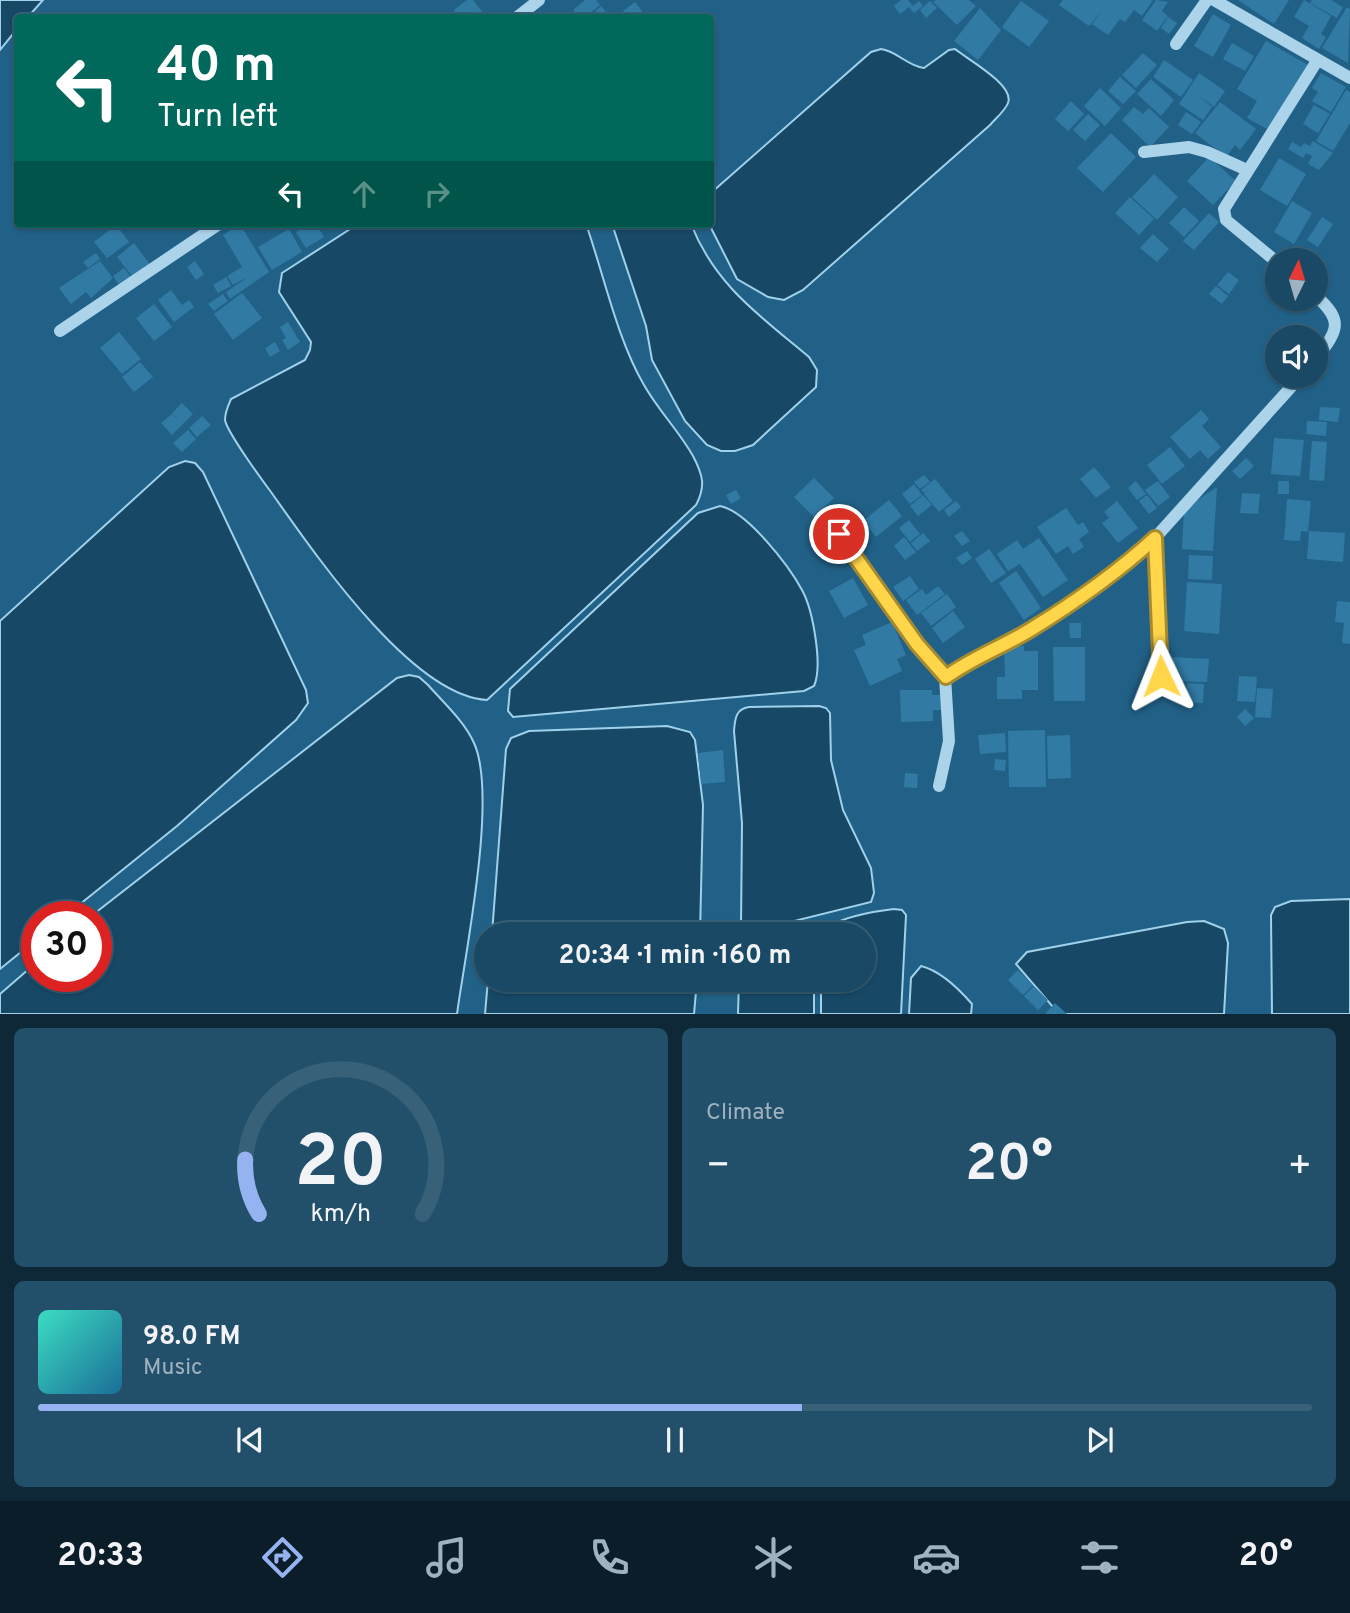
<!DOCTYPE html>
<html lang="en">
<head>
<meta charset="utf-8">
<style>
	:root { --surface:#194965; --page:#22506b; --text:#f1f3f6; --muted:#9fb2bf; --line:#376179; --accent:#95b2f1 }
	body { margin:0; font-family:Overpass,sans-serif; background:var(--page); color:var(--text); height:100vh; display:flex; flex-direction:column; font-size:26px; white-space:nowrap }
	* { box-sizing:border-box; margin:0 }
	p { font-size:23px; color:var(--muted) }
	.icon { flex:none; width:38px; height:38px; fill:none; stroke:currentColor; stroke-width:2; stroke-linecap:round; stroke-linejoin:round }
	.map { position:relative; height:1014px; overflow:hidden }
	.panel { display:flex; flex-direction:column; gap:14px; padding:14px; background:#0e2838; flex:1 }
	.panel>* { flex:none }
	.top-card { position:absolute; left:14px; top:14px; width:700px; height:214px; border-radius:7px; box-shadow:0 2px 5px #0004,0 0 0 2px var(--line); background:#00695c; color:#fff; overflow:hidden }
	.needle { width:46px; rotate:5deg }
	.controls { position:absolute; left:1265px; top:248px; display:grid; gap:14px }
	.controls a { display:grid; place-items:center; width:63px; height:63px; border-radius:50%; background:var(--surface); box-shadow:0 2px 5px #0004,0 0 0 2px var(--line); font-size:35px }
	.speed { position:absolute; left:21px; top:901px; display:flex; gap:14px; font-size:35px; font-weight:700; text-align:center }
	.speed>* { display:grid; place-content:center; width:91px; height:91px; border-radius:50%; background:var(--surface); box-shadow:0 2px 5px #0004,0 0 0 2px var(--line); line-height:1 }
	.speed .limit { border:10px solid #d22; background:#fff; color:#111 }
	.pin { position:absolute; display:grid; place-items:center; width:60px; height:60px; color:#fff; margin:-30px; border:4px solid #fff; border-radius:50%; box-shadow:0 2px 7px #0007 }
	.me { position:absolute; width:77px; margin:-38px; rotate:358deg; stroke-linejoin:round; filter:drop-shadow(0 0 5px #0008) }
	.turn { display:flex; align-items:center; gap:24px; height:147px; padding:0 28px; font-size:32px }
	.turn .icon { width:91px; height:91px; stroke-width:2.5 }
	.turn b { display:block; font-size:49px; line-height:60px }
	.lanes { display:flex; align-items:center; height:66px; padding:0 28px; background:#0003; justify-content:center; gap:35px; direction:ltr }
	.lanes .off { opacity:.35 }
	.big { font-size:52px; font-weight:700; line-height:1.1 }
	.panel .card { flex:1; display:flex; flex-direction:column; justify-content:center; gap:10px; min-width:0; padding:0 24px; border-radius:10px; background:var(--page) }
	.panel .dial { align-items:center; gap:0 }
	.dial svg { height:182px; overflow:visible; fill:none; stroke:var(--line); stroke-width:7; stroke-linecap:round; text-anchor:middle }
	.dial text { fill:var(--text); stroke:none }
	.song { display:flex; align-items:center; gap:21px }
	.cover { width:84px; height:84px; border-radius:10px; background:linear-gradient(135deg,hsl(170 70% 55%),hsl(200 70% 35%)) }
	.played { height:7px; border-radius:4px; background:linear-gradient(90deg,var(--accent) 60%,var(--line) 60%) }
	.keys { display:flex; justify-content:space-around; direction:ltr }
	.heat { display:flex; justify-content:space-between; align-items:center; font-size:38px; direction:ltr }
	.panel .tiles { flex:1; display:grid; gap:14px; grid-template-columns:1fr 1fr }
	.card:last-child { grid-column:span 2 }
	.trip { position:absolute; left:474px; top:922px; width:402px; height:70px; border-radius:35px; background:var(--surface); box-shadow:0 2px 5px #0004,0 0 0 2px var(--line); font-weight:700; line-height:70px; text-align:center }
	.tab-bar { display:flex; height:112px; justify-content:space-around; align-items:center; background:#0a1d28; color:var(--muted) }
	.tab-bar .icon { width:49px; height:49px }
	.tab-bar .current { color:var(--accent) }
	.tab-bar b { font-size:32px; color:var(--text) }
	.map>svg:first-child { display:block }
	.water { fill:#174866; stroke:#9fd1eb; stroke-width:2 }
	.building { fill:#317aa4 }
	.lines { fill:none; stroke-linecap:round; stroke-linejoin:round }
	.minor { stroke:#abd3ea; stroke-width:12 }
	.route-casing { stroke:#a68a30; stroke-width:18 }
	.route { stroke:#ffd54a; stroke-width:12 }
</style>
</head>
<body>
<div class="map">
<svg width="1350" height="1015" viewBox="0 0 1350 1015">
	<rect width="100%" height="100%" fill="#216187"/>
	<path class="water" d="M0,0H43L28,17L18,18L17,29L0,50Z
		M881,49C897,51 907,66 924,68L949,50L955,49C967,59 1015,85 1008,103C1005,111 995,119 990,125L803,290L784,300L768,297L737,279L709,224L712,192L871,52Z
		M358,224H586C604,275 617,339 644,385C658,410 679,431 693,456C703,475 706,486 696,505L487,700C411,696 313,551 271,492C262,480 227,432 225,420C225,412 228,406 231,399L305,360L310,350L311,342L279,292L282,273Z
		M612,224H691C715,285 760,316 809,357L817,370L816,387L753,445L735,451H721L707,445L685,421L652,360L646,326Z
		M185,461L195,463L203,472L306,690L308,703L296,720L177,826L64,917H37V939L0,969V621L169,467Z
		M720,506C747,511 789,566 802,590C813,610 823,666 814,686L804,691L513,717L508,711L510,689L698,513Z
		M409,675L419,677L428,685C443,702 465,722 474,743C498,796 465,954 457,1014H0V994L37,962V976H96V917H90L397,678Z
		M749,707L819,706L826,708L830,713L831,760L843,810L871,868L874,893L871,902L750,932L741,927L742,823L734,731C735,718 736,709 749,707Z
		M667,726L690,732L695,740L703,805L700,934H492L506,749L511,738L529,731Z
		M1350,899V1014H1272L1271,915L1275,907L1291,901Z
		M894,909L902,910L906,915L901,1014H821V980H864V934H822C830,918 877,911 894,909Z
		M1204,921L1224,929L1228,943L1224,1014H1059L1016,964L1027,952L1187,922Z
		M921,966C941,971 959,989 972,1004L971,1014H909L911,978Z
		M488,980H697L694,1014H485Z
		M739,980H814V1014H738Z"/>
	<path class="building" d="M467,0H473L487,18H459L454,10Z
		M585,0H596L600,5L584,18H580L573,10Z
		M901,0H908L913,6L919,1L923,6L914,13L909,7L900,14L894,6Z
		M936,0H969L976,6L957,25L933,2Z
		M1063,0H1153L1142,16L1134,10L1125,22L1120,19L1108,35L1092,24L1104,8L1089,26L1059,5Z
		M1156,0L1168,2L1162,11L1168,16L1157,31L1142,20Z
		M1238,0H1289L1274,24Z
		M1304,0L1331,16L1321,34L1326,37L1319,49L1302,38L1309,26L1294,17Z
		M1312,0H1331L1343,7L1337,18L1310,3Z
		M930,1L937,8L926,18L920,10Z
		M1021,1L1049,21L1029,47L1002,27Z
		M635,2L647,18H628L623,11Z
		M601,6L611,18H588Z
		M1347,7L1350,9L1348,63L1322,48Z
		M980,8L1001,30L978,60L954,41Z
		M1213,14L1231,25L1213,57L1194,46Z
		M1168,17L1177,23L1169,34L1161,28Z
		M1266,41L1308,65L1269,130L1247,118L1257,101L1237,89Z
		M1232,43L1254,56L1245,71L1223,59Z
		M1143,53L1157,65L1136,88L1122,75Z
		M1164,60L1193,80L1181,97L1153,77Z
		M1199,73L1225,91L1214,107L1199,96L1212,107L1203,120L1179,104Z
		M1321,73L1346,87L1331,112L1312,101L1318,92L1312,88Z
		M1120,77L1136,91L1123,104L1108,91Z
		M1151,79L1174,100L1161,116L1137,94Z
		M1100,88L1121,108L1105,126L1084,106Z
		M1346,90L1350,92V123L1333,151L1316,141Z
		M1071,101L1084,114L1068,131L1055,119Z
		M1220,102L1256,129L1240,150L1235,145L1226,157L1195,133Z
		M1314,105L1330,114L1318,133L1303,124Z
		M1134,107L1143,114L1149,108L1169,127L1150,147L1122,120Z
		M1186,112L1201,122L1192,134L1178,125Z
		M1088,114L1100,125L1085,141L1073,130Z
		M1111,133L1136,157L1103,192L1077,168Z
		M1313,141L1333,153L1319,170L1308,164L1312,156L1306,153L1303,158L1288,149L1292,142L1301,147L1304,143L1310,146Z
		M1209,157L1236,181L1213,205L1187,181Z
		M1279,158L1306,174L1287,206L1260,190Z
		M1154,174L1178,197L1157,220L1132,197Z
		M1130,197L1154,219L1139,235L1115,213Z
		M1292,201L1312,213L1294,244L1274,232Z
		M1184,207L1199,221L1184,237L1169,223Z
		M1209,213L1219,222L1194,250L1183,241Z
		M1322,217L1333,224L1318,247L1307,240Z
		M240,224L269,272L230,299L226,292L248,277L233,285L227,276L242,267L223,235Z
		M310,224H316L324,237L306,248L296,232Z
		M116,225L129,242L107,258L94,242Z
		M289,229L302,252L272,270L258,247Z
		M1153,234L1169,249L1157,262L1140,248Z
		M134,243L152,267L135,280L117,257Z
		M96,253L100,259L88,268L83,262Z
		M100,261L113,278L91,298L86,292L71,304L59,288Z
		M195,261L204,274L196,280L187,267Z
		M124,268L133,280L122,289L113,276Z
		M1228,272L1239,280L1229,294L1217,285Z
		M226,277L231,286L218,293L213,285Z
		M1216,286L1228,296L1222,304L1209,294Z
		M171,290L182,305L189,300L194,307L174,322L158,300Z
		M242,293L262,318L233,340L214,314Z
		M223,294L228,301L214,311L208,304Z
		M154,304L172,327L154,341L136,318Z
		M288,322L300,342L288,350L282,340L286,338L280,327Z
		M119,332L141,359L122,374L100,348Z
		M275,342L280,351L270,357L265,348Z
		M140,362L153,377L134,392L122,377Z
		M182,403L193,414L172,435L161,423L172,414L178,420L172,413Z
		M1320,407L1340,408L1338,422L1319,420Z
		M1201,410L1209,419L1202,426L1221,447L1208,459L1200,450L1190,459L1170,437Z
		M202,416L211,425L197,437L189,428Z
		M1307,421L1327,422L1326,436L1306,434Z
		M188,430L196,439L182,452L173,443Z
		M1274,438L1304,440L1300,476L1271,474Z
		M1312,441L1327,442L1324,481L1309,480Z
		M1170,447L1185,466L1162,484L1147,465Z
		M1246,458L1254,466L1240,479L1232,471Z
		M1094,467L1111,487L1096,498L1080,479Z
		M924,475L930,482L920,489L914,482Z
		M814,478L834,498L814,517L794,497Z
		M935,479L953,501L939,512L924,494L928,490L924,493L921,490Z
		M1136,481L1146,494L1137,500L1128,488Z
		M1158,481L1170,497L1158,506L1145,490Z
		M1278,481H1289V494H1278Z
		M914,484L922,495L910,504L902,494Z
		M1217,487L1213,551L1182,549L1184,509Z
		M736,490L741,498L731,504L726,495Z
		M1242,493L1260,494L1258,514L1240,513Z
		M923,495L932,505L918,516L910,506Z
		M1147,495L1157,508L1149,514L1139,501Z
		M1287,499L1311,501L1308,532L1301,531L1300,541L1284,540Z
		M889,500L902,516L876,537L863,521Z
		M956,501L961,507L949,517L944,510Z
		M1117,501L1138,528L1118,543L1102,523L1109,518L1104,512Z
		M1066,508L1078,525L1083,522L1089,532L1079,539L1084,547L1073,554L1068,546L1056,554L1037,527Z
		M909,520L920,534L910,542L899,528Z
		M831,531L839,542L829,549L821,539Z
		M962,531L970,541L962,546L954,536Z
		M1309,531L1345,533L1343,562L1307,559Z
		M923,533L930,541L917,551L911,543Z
		M904,537L916,552L905,560L894,546Z
		M1039,538L1068,580L1043,597L1020,564L1008,571L997,554L1017,540L1023,549Z
		M989,549L1006,573L991,583L975,559Z
		M967,551L972,558L962,565L956,558Z
		M1189,555L1213,556L1212,580L1188,579Z
		M1016,571L1041,608L1024,620L999,583Z
		M910,576L919,589L903,601L893,587Z
		M853,578L868,605L844,618L829,591Z
		M1187,582L1222,584L1219,634L1184,631Z
		M938,586L945,594L917,615L906,600L922,589L926,595Z
		M947,594L956,607L931,626L921,613Z
		M1337,601L1350,602V644L1342,643L1344,623L1335,622Z
		M953,611L965,627L943,643L932,628Z
		M892,622L906,655L897,659L902,671L870,686L854,650L866,645L862,635Z
		M1069,623H1081V638H1070Z
		M1004,646H1024V651H1038V690H1022V699H997V677H1005Z
		M1053,647H1085V701H1054Z
		M1172,657L1209,659L1207,682L1171,681Z
		M1239,676L1257,677L1255,702L1237,701Z
		M1187,683L1204,684L1203,703L1186,702Z
		M1257,688L1273,689L1271,718L1255,717Z
		M900,690H932V695H942V710H933V721L901,722Z
		M1245,709L1254,718L1245,726L1237,717Z
		M1045,730L1046,787H1009L1008,731Z
		M1005,733L1006,752L980,754L978,735Z
		M1070,735L1071,778L1048,779L1047,736Z
		M723,750L725,782L701,784L698,753Z
		M995,759L1006,760L1005,771L994,770Z
		M905,773L918,774L917,788L904,787Z
		M1018,970L1033,985L1023,995L1008,980Z
		M1034,986L1048,1000L1038,1010L1024,996Z
		M1055,1003L1068,1015H1044Z"/>
	<g class="lines">
		<path class="minor" d="M1214,0L1350,78
			M516,18L539,0
			M1176,44L1207,0
			M1144,152L1189,147L1207,152L1247,170
			M1278,263L1226,220L1224,209L1317,61
			M1316,296C1345,322 1337,331 1316,359
			M60,331L219,224
			M839,534L917,644L945,677L966,662L1029,630L1128,563L1155,538L1301,376
			M1155,538L1161,676
			M939,786L949,741L945,677"/>
	</g>
	<g class="lines">
		<defs>
			<path id="route" d="M839,534L917,644L946,677C972,658 1002,647 1030,630C1074,603 1117,573 1155,538L1161,676"/>
		</defs>
		<use href="#route" class="route-casing"/>
		<use href="#route" class="route"/>
	</g>
</svg>
<div class="controls">
<a><svg class="needle" viewBox="-14 -14 28 28"><path d="M0-13l5 13h-10z" fill="#e53935"/><path d="M0 13l5-13h-10z" fill="#9fb2bf"/></svg></a>
<a><svg class="icon" aria-label="sound" viewBox="0 0 24 24"><path d="M4 9h4l5-4v14l-5-4H4zM17 9q2 3 0 6"/></svg></a>
</div>
<div class="speed"><div class="limit">30</div></div>
<div class="pin" style="left:839px;top:534px;background:#d93025"><svg class="icon" aria-label="arrive" viewBox="0 0 24 24"><path d="M6 21V4h12l-3 4 3 4H6"/></svg></div>
<svg class="me" style="left:1161px;top:676px" viewBox="-20 -20 40 40"><path d="M0-17L14 15 0 8-14 15z" fill="#ffd54a" stroke="#fff" stroke-width="4"/></svg>
<div class="trip">20:34 · 1 min · 160 m</div>
<div class="top-card">
<div class="turn"><svg class="icon" aria-label="left" viewBox="0 0 24 24"><path d="M17 20v-9H6M10 6l-5 5 5 5"/></svg><div><b>40 m</b>Turn left</div></div>
<div class="lanes"><svg class="icon" aria-label="left" viewBox="0 0 24 24"><path d="M17 20v-9H6M10 6l-5 5 5 5"/></svg><svg class="icon off" aria-label="ahead" viewBox="0 0 24 24"><path d="M12 20V5M6 11l6-6 6 6"/></svg><svg class="icon off" aria-label="right" viewBox="0 0 24 24"><path d="M7 20v-9h11M14 6l5 5-5 5"/></svg></div>
</div>
</div>
<section class="panel">
<div class="tiles">
<div class="card dial"><svg viewBox="0 0 100 80">
<path d="M14 69A42 42 0 1 1 86 69"/>
<path d="M14 69A42 42 0 0 1 8 45" stroke="#95b2f1"/>
<text x="50" y="56" font-size="32" font-weight="700">20</text>
<text x="50" y="72" font-size="11">km/h</text>
</svg></div>
<div class="card"><p>Climate</p>
<div class="heat"><a>−</a><b class="big">20°</b><a>+</a></div>
</div>
<div class="card">
<div class="song"><i class="cover"></i><div><b>98.0 FM</b><p>Music</p></div></div>
<div class="played"></div>
<div class="keys"><svg class="icon" aria-label="previous" viewBox="0 0 24 24"><path d="M18 5L8 12l10 7zM5 5v14"/></svg><svg class="icon" aria-label="pause" viewBox="0 0 24 24"><path d="M8 5v14M16 5v14"/></svg><svg class="icon" aria-label="next" viewBox="0 0 24 24"><path d="M6 5l10 7-10 7zM19 5v14"/></svg></div>
</div>
</div>
</section>
<nav class="tab-bar">
<b>20:33</b>
<svg class="icon current" aria-label="directions" viewBox="0 0 24 24"><path d="M12 3l9 9-9 9-9-9zM9 14v-3h6M13 9l2 2-2 2"/></svg>
<svg class="icon" aria-label="music" viewBox="0 0 24 24"><path d="M9 18V5l10-2v13"/><circle cx="6" cy="18" r="3"/><circle cx="16" cy="16" r="3"/></svg>
<svg class="icon" aria-label="phone" viewBox="0 0 24 24"><path d="M5 4h4l2 5-3 2q2 4 5 5l2-3 5 2v4C11 20 4 13 5 4z"/></svg>
<svg class="icon" aria-label="climate" viewBox="0 0 24 24"><path d="M12 3v18M4 7l16 10M4 17L20 7"/></svg>
<svg class="icon" aria-label="car" viewBox="0 0 24 24"><path d="M5 17H2v-5l4-1 3-4h7l3 4 3 1v5h-3M9 17h6M6 11h13"/><circle cx="7" cy="17" r="2"/><circle cx="17" cy="17" r="2"/></svg>
<svg class="icon" aria-label="filters" viewBox="0 0 24 24"><path d="M4 7h16M4 17h16"/><circle cx="9" cy="7" r="2"/><circle cx="15" cy="17" r="2"/></svg>
<b>20°</b>
</nav>
</body>
</html>
